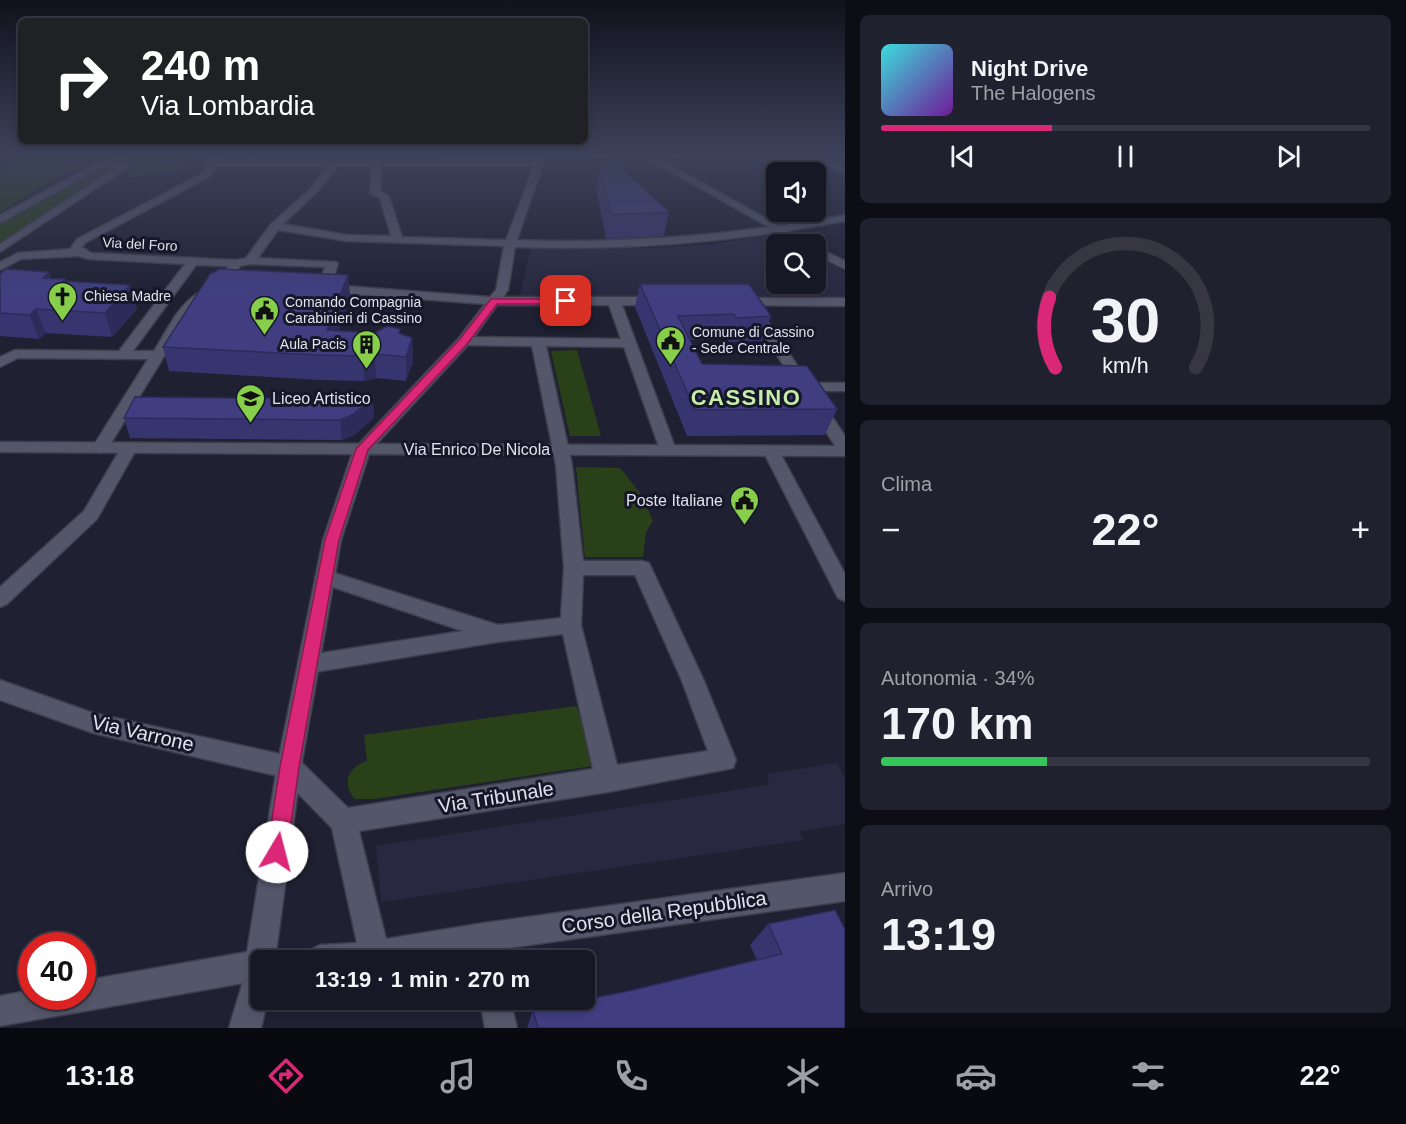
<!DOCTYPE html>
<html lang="it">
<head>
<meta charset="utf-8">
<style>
	:root { --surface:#171826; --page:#20212e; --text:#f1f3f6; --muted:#9ea0a7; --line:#363743; --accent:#db2777 }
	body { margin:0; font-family:Arial,sans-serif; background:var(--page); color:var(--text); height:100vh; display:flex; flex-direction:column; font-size:22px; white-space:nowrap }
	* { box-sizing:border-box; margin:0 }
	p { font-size:20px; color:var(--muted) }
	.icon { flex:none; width:33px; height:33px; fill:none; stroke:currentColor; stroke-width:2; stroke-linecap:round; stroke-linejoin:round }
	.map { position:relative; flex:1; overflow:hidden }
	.sheet { display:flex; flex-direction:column; gap:15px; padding:15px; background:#0d0d15; width:561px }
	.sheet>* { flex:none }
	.banner { position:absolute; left:18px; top:18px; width:570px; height:126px; border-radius:9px; box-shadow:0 3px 9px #0003,0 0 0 2px var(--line); background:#202124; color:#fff; overflow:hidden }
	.buttons { position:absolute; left:766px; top:162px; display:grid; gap:12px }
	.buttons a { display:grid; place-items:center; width:60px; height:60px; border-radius:9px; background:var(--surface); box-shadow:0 3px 9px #0003,0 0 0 2px var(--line); font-size:30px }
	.speed { position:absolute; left:18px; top:932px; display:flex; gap:12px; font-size:30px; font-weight:700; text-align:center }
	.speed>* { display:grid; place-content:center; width:78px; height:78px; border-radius:50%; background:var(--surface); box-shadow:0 3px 9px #0003,0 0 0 2px var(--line); line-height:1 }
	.speed .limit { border:9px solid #d22; background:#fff; color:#111 }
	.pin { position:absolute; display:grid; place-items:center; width:51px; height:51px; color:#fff; margin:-26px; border-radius:12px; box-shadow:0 3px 9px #0006 }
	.me { position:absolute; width:66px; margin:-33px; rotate:8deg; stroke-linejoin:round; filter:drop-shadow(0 0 4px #0008) }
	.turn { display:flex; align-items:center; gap:21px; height:126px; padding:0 24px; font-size:27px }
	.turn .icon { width:78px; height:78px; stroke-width:2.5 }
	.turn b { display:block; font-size:42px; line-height:51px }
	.big { font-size:45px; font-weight:600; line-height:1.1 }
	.sheet .card { flex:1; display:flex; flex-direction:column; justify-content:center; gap:9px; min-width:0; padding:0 21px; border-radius:9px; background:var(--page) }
	.sheet .dial { align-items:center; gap:0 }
	.dial svg { height:156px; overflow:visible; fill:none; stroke:var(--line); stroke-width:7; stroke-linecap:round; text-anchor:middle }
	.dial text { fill:var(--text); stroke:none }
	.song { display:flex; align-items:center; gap:18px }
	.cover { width:72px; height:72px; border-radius:9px; background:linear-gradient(135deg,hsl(180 70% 55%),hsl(280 70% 35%)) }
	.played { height:6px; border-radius:3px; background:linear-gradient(90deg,var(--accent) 35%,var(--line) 35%) }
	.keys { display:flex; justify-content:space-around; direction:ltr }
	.heat { display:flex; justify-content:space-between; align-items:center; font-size:33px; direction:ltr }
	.charge { height:9px; border-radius:4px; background:linear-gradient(90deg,#34c759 34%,var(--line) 0) }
	.trip { position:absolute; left:250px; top:950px; width:345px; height:60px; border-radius:9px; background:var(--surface); box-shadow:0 3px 9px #0003,0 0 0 2px var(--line); font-weight:600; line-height:60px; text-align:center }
	.menu { display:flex; height:96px; justify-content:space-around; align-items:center; background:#090a0f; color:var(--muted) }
	.menu .icon { width:42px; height:42px }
	.menu .active { color:var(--accent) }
	.menu b { font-size:27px; color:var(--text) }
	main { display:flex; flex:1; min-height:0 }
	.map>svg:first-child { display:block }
	.built { fill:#282941 }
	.green { fill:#2a4019 }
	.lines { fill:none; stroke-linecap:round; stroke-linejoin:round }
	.street-casing { stroke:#3d3d4c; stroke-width:3 }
	.secondary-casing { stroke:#3d3d4c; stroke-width:3 }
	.street { fill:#54566a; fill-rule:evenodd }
	.secondary { fill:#54566a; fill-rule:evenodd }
	.wall { fill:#37356f }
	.shaded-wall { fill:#2d2b5a }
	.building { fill:#403e81; stroke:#2d2b5a; stroke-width:1.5 }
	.route { fill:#db2777; stroke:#8e194d; stroke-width:1.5 }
	.labels { text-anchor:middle; stroke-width:6; stroke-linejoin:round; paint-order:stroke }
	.far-street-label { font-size:14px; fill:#e1e2ee; stroke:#161728 }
	.far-poi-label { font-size:14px; fill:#e1e2ee; stroke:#161728; text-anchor:start }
	.poi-label { font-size:16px; fill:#e1e2ee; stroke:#161728; text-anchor:start }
	.street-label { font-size:16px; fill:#e1e2ee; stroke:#161728 }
	.near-street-label { font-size:20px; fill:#e1e2ee; stroke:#161728 }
	.district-label { font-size:22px; font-weight:bold; letter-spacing:1.5px; fill:#c6eeaa; stroke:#161728 }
</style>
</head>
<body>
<main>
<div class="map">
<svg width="845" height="1028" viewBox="0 0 845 1028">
	<rect width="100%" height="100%" fill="#1f2032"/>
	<path class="built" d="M443,155H533L531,161L447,160Z
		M776,234L795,244H777V284H816V256L845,272V298L519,299L531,249L651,248L713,244Z
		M837,763L845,778V824L800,831L803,840L381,902L376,846L769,785L767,774Z"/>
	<path class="green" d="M28,155H184L174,172L126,178L141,160C80,155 50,183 0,212V171L23,162Z
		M113,165H119L0,244V223L36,201Z
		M577,350L601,436H570L551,351Z
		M576,467L620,468L641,494L653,521L646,532L643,557H585Z
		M576,706L599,765L374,799H355C341,783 348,767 367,761L364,735Z"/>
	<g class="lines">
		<defs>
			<path id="street" d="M215,155H224L221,160H536L538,155H546L517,240C628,244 736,235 845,215V221C733,242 629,251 515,247L508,290L503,297H660L666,301L660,305H622L676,450L674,454H662L660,450L624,347L546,346L572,465L583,561H642L649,563L704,681L736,760L733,768L608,792L359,831L386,939L484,923L845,873V901L501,949L503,960H473L472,954L436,960H305L310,950L320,945L357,943L332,828L282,777L93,733L0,700V680L93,713L289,756L298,759L348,808L593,769L563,634L497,642L309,673L301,670L298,664L301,658L309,655L463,631L318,582L315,577L318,572L325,570L498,625L561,618L564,568L556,465L532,346L468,345L368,453L362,454L354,449L459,338L485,304L324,292L318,288L325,267L250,264L240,266L235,274L231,276L225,272L228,266L196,265L133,351H154C170,326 181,296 212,287L218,291L196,304L108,448L100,453L92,448L148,359L18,358L0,367V357L15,350L119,351L185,264L88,259L79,256L21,259L0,270V262L18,253L70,249L77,239L203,173ZM217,166H328L312,187L271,224L246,258L236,260L91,253L82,247L85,243L209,177ZM338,166H372L370,193L380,198L391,236L347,235L283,224L318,191ZM381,166H534L506,240L402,237L389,196L380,191ZM278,230L347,241L504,246L496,290L490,297L331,285L338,264L336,262L258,258ZM497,305H609L621,339L474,337ZM583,575H635L682,681L708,751L617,765L581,625Z
				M589,155H606L602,158Z
				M659,155H682L651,162L647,159Z
				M800,155H812L845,168V174Z
				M125,160L129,163L127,168L0,252V244L117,167L100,168L4,221L0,222V215L95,164Z
				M738,298H845V306L734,305L732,302Z
				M754,306L758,307L809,383H845V391H815L845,436V453L839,452L748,310Z
				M129,443L137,448L97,519L7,604L0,607V587L84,511L121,448Z
				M771,446L779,451L845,574V601L838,598L763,451Z
				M261,950L271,955L274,960H261V999H268L261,1028H229L251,955Z
				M480,999H510L517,1028H485Z"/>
			<path id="secondary" d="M641,155H652L812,244H799Z
				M816,247L845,261V269L816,255Z
				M0,442L845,446V456L369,454L341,540L301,767L275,960H261L260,980L0,1026V996L32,990V996H82V981L247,952L277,767L323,540L352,454L0,452Z"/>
		</defs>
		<use href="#street" class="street-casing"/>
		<use href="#secondary" class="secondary-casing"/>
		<use href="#street" class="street"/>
		<use href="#secondary" class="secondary"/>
	</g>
	<path class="wall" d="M600,167L669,212L664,236L606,239L596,188Z
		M0,274L65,279L66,281L130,285L137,309L112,337L46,333L39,339L0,336Z
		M348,275L350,297L338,331L400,334L412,338L413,362L406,381L376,378L364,381L320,380L169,371L163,347Z
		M640,284L771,316L762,341L729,342L727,339L690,340L702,364L837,409L825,435L687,436L635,307Z
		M124,418H374L354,435L342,440L130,438Z
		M768,924L845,1028H527L533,1010L629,991L757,960L750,945Z"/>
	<path class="shaded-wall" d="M49,272L58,295L43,278Z
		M348,275L350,297L329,354L327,330Z
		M130,285L137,309L112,337L105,313Z
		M36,309L46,333L39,339L30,315Z
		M412,338L413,362L406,381V357Z
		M375,354L376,378L364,381L363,356Z
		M373,398L374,418L354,435L342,440L340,420Z"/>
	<path class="building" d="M618,166L669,212L611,215L600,167Z
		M6,269L49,272L43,278L65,279L63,281L130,285L105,313L36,309L30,315L0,313V274Z
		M220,269L348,275L327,330L375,333L387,326L400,329L399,333L412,338L406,357L375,354L363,356L317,355L163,347L210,274Z
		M640,284H749L771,316L736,318L734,314L678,316L702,364L807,366L837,409L695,410Z
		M332,394L373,398L352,415L340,420L124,418L135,397L329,399Z
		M835,910L845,929V1028H538L533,1010L629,991L782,954L768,924Z"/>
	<linearGradient id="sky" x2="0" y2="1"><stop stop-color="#11121c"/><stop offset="0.52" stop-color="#3c425a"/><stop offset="1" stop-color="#3c425a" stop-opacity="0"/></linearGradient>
	<rect width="845" height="299" fill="url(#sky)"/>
	<path class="route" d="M491,299H566L571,301L566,304H497L468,343L368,450L339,540L299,767L287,852L284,859L277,862L270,859L267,852L280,767L325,540L356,449L460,339Z"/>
	<defs>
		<symbol id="church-pin" viewBox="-11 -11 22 30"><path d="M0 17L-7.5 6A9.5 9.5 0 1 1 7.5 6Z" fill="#87cf4a" stroke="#161728"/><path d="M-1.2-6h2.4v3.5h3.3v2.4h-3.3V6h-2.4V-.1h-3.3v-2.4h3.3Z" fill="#111"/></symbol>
		<symbol id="civic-pin" viewBox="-11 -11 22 30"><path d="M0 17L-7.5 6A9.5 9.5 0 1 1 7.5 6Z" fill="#87cf4a" stroke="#161728"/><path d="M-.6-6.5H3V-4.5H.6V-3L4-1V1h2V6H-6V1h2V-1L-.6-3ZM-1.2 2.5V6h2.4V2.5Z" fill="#111"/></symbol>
		<symbol id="building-pin" viewBox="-11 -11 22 30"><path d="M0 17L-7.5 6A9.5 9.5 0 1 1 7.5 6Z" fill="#87cf4a" stroke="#161728"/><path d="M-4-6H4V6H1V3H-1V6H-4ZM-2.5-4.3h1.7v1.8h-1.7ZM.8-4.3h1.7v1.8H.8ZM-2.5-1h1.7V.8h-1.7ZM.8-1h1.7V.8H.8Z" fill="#111"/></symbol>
		<symbol id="school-pin" viewBox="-11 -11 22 30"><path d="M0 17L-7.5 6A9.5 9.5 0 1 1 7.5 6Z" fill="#87cf4a" stroke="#161728"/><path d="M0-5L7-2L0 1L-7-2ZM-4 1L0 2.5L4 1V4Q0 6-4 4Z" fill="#111"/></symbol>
	</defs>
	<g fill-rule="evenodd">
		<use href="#church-pin" x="46" y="280" width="33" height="45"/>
		<use href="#civic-pin" x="248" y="294" width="33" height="45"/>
		<use href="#civic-pin" x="654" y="324" width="33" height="45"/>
		<use href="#building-pin" x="350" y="328" width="33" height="45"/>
		<use href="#school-pin" x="234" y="382" width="33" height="45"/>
		<use href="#civic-pin" x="728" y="484" width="33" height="45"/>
	</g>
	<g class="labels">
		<g class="far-street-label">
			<text transform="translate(140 244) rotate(3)" y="5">Via del Foro</text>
		</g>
		<g class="far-poi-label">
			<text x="84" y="301">Chiesa Madre</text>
			<text x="285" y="307">Comando Compagnia<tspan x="285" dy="16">Carabinieri di Cassino</tspan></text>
			<text x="692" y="337">Comune di Cassino<tspan x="692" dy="16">- Sede Centrale</tspan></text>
			<text x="346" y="349" text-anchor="end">Aula Pacis</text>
		</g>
		<g class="poi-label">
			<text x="272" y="404">Liceo Artistico</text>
			<text x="723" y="506" text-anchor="end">Poste Italiane</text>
		</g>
		<g class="street-label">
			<text x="477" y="455">Via Enrico De Nicola</text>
		</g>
		<g class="near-street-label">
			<text transform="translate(143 733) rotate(13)" y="7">Via Varrone</text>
			<text transform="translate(496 797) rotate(-9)" y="7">Via Tribunale</text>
			<text transform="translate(664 912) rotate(-8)" y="7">Corso della Repubblica</text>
		</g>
		<g class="district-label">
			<text x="746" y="405">CASSINO</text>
		</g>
	</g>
</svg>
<div class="buttons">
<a><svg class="icon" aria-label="sound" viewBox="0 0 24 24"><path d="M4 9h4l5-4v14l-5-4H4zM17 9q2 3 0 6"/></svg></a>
<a><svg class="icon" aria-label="search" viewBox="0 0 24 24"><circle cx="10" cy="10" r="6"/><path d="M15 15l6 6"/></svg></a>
</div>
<div class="speed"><div class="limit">40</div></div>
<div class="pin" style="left:566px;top:301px;background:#d93025"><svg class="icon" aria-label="arrive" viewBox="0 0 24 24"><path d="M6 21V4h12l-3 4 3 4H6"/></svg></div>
<svg class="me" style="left:277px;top:852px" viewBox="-20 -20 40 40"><circle r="19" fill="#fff"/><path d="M0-13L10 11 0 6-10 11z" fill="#db2777"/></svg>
<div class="trip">13:19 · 1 min · 270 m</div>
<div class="banner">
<div class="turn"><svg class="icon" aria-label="right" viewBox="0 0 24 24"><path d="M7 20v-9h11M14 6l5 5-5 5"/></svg><div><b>240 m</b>Via Lombardia</div></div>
</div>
</div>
<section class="sheet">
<div class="card">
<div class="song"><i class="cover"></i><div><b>Night Drive</b><p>The Halogens</p></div></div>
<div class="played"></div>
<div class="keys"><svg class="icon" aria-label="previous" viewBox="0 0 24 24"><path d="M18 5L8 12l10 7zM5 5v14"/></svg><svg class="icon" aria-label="pause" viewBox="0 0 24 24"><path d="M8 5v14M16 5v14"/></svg><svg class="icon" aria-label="next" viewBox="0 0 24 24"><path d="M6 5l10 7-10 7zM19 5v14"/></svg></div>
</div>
<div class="card dial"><svg viewBox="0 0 100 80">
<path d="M14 69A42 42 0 1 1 86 69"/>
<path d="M14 69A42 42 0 0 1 11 33" stroke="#db2777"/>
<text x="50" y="56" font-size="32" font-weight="700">30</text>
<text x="50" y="72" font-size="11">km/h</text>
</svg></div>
<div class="card"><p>Clima</p>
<div class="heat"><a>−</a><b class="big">22°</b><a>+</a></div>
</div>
<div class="card"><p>Autonomia · 34%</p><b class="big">170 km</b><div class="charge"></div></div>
<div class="card"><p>Arrivo</p><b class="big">13:19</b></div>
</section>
</main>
<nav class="menu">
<b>13:18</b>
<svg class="icon active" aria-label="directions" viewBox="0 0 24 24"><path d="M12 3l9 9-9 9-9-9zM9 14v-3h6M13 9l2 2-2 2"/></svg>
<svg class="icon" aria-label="music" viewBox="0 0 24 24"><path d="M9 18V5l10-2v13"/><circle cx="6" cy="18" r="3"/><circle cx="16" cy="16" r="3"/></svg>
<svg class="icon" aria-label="phone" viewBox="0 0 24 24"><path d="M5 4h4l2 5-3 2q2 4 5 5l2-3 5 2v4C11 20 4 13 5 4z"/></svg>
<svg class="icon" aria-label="climate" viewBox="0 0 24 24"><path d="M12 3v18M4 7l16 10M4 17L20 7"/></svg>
<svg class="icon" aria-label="car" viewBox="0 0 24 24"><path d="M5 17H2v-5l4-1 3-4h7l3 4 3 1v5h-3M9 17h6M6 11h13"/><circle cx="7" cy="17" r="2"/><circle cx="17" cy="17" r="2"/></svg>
<svg class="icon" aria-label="filters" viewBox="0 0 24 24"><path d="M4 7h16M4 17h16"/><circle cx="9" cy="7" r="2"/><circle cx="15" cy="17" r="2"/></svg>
<b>22°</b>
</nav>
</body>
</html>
